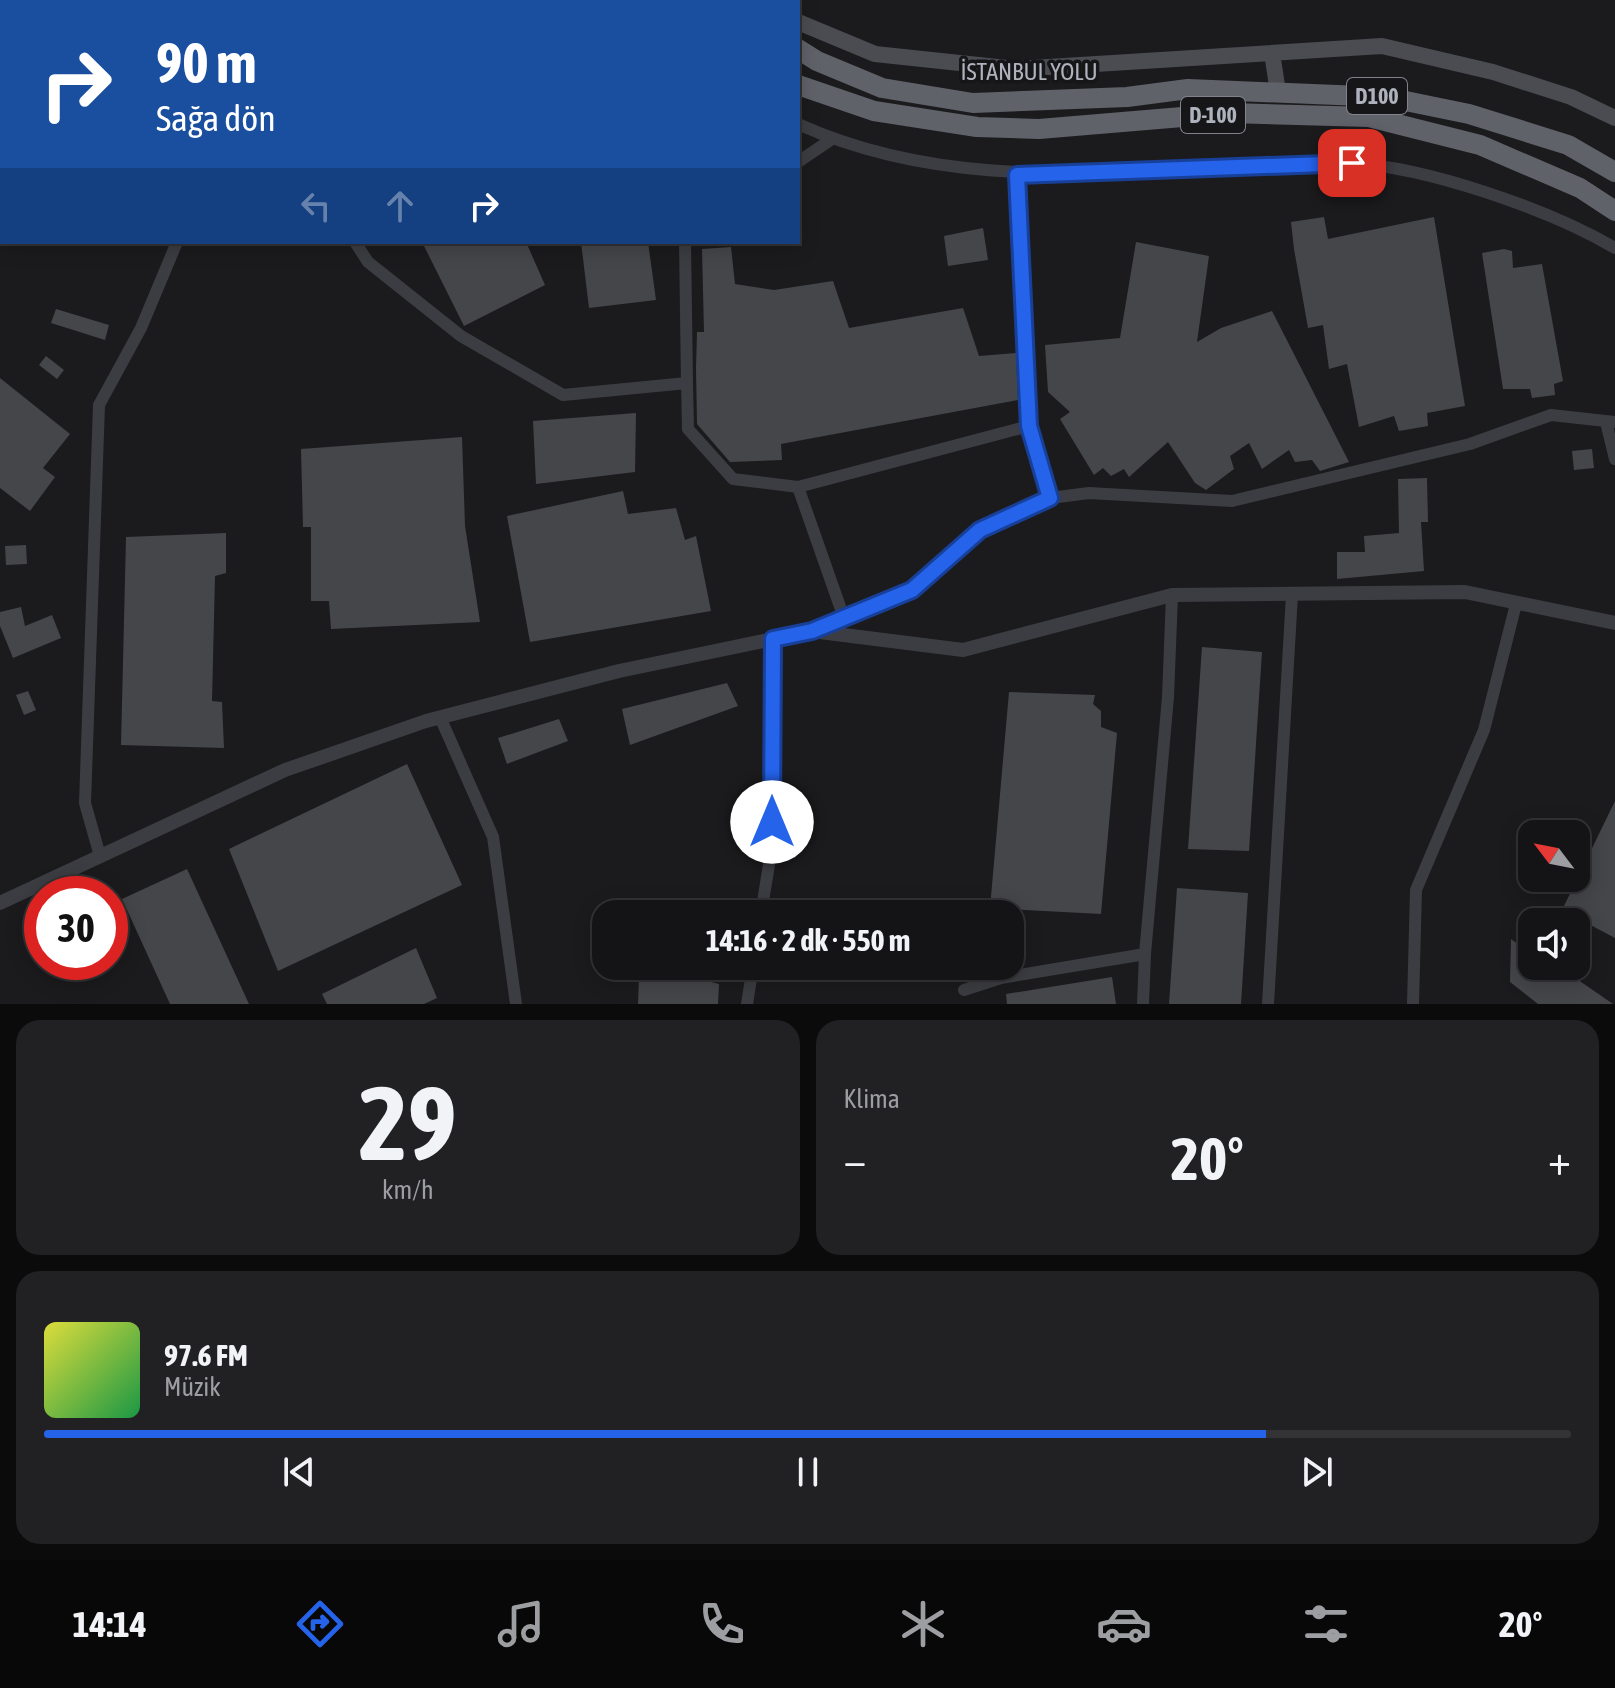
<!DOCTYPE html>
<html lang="tr">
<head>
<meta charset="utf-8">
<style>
	:root { --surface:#141416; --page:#212123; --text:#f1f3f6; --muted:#9d9ea1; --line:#333335; --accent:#2563eb }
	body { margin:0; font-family:"Asap Condensed",sans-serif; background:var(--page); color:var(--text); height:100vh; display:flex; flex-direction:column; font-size:30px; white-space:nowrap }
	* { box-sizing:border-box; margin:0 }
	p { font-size:26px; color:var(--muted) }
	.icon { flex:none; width:44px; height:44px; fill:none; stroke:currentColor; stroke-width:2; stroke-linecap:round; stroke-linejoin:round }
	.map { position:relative; height:1004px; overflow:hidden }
	.details { display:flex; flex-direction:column; gap:16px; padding:16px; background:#0b0b0c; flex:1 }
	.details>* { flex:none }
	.top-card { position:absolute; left:0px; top:0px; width:800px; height:244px; box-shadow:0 4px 20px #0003,0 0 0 2px var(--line); background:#1a4fa0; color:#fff; overflow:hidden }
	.needle { width:52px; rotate:302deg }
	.fabs { position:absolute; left:1518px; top:820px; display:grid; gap:16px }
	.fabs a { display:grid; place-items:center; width:72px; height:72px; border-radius:16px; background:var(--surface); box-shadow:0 4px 20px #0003,0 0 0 2px var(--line); font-size:40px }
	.speed { position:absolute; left:24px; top:876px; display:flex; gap:16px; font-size:40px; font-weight:700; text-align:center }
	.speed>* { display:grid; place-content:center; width:104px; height:104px; border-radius:50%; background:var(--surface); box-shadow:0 4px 20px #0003,0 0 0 2px var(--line); line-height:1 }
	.speed .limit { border:12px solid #d22; background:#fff; color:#111 }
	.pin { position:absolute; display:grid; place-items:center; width:68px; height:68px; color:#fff; margin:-34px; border-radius:16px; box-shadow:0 4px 12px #0006 }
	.me { position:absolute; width:88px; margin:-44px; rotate:0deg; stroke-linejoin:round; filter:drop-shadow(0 0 6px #0008) }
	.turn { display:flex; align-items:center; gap:28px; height:168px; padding:0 24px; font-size:36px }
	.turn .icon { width:104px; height:104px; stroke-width:2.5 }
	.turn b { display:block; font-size:56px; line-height:68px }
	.lanes { display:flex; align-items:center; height:76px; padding:0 24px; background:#0003; justify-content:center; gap:40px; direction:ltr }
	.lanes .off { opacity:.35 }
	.big { font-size:60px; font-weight:700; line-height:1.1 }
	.details .card { flex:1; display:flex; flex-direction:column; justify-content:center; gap:12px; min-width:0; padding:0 28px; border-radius:24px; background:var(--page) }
	.details .dial { align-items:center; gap:0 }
	.dial b { font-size:104px; line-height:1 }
	.song { display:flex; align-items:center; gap:24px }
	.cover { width:96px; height:96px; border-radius:12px; background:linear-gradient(135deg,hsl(60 70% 55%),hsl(140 70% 35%)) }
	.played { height:8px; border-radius:4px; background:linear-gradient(90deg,var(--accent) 80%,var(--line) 80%) }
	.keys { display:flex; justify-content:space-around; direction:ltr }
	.heat { display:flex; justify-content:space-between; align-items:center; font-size:44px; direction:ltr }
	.details .tiles { flex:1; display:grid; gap:16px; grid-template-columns:1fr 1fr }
	.card:last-child { grid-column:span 2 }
	.trip { position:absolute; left:592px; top:900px; width:432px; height:80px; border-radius:24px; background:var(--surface); box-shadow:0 4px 20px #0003,0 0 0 2px var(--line); font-weight:700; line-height:80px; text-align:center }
	.tab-bar { display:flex; height:128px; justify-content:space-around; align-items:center; background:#080809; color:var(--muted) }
	.tab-bar .icon { width:56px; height:56px }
	.tab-bar .active { color:var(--accent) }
	.tab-bar b { font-size:36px; color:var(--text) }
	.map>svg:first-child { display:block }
	.building { fill:#45464a }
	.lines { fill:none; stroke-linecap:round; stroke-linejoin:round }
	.minor { stroke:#3c3d42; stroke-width:12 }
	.tertiary { stroke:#3c3d42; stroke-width:14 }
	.secondary { stroke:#4a4c52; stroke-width:16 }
	.trunk { stroke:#60626a; stroke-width:20 }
	.route-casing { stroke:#184099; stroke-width:20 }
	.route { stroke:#2563eb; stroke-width:14 }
	.labels { text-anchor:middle; stroke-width:7; stroke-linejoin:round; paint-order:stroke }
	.shield { fill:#161618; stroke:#80838b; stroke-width:2 }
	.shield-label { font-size:22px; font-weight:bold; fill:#aeb2bc }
	.street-label { font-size:24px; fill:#aeb2bc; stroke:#161618 }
</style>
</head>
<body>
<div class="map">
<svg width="1615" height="1004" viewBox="0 0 1615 1004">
	<rect width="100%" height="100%" fill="#1b1b1d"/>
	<path class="building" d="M1324,217L1328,239L1434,217L1465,406L1427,413L1428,426L1399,431L1394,416L1359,427L1347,364L1329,369L1323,325L1308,328L1294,249L1291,222Z
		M983,228L988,260L948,266L944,236Z
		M422,242H526L545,285L464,326Z
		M581,242H648L656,300L589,308Z
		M1136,242L1209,256L1197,342L1221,328L1272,311L1349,462L1320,471L1312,460L1295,462L1289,450L1262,469L1249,443L1230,456L1234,469L1206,490L1195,483L1168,442L1129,477L1124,469L1111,476L1103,468L1094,475L1060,419L1070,412L1048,392L1045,345L1120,338Z
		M731,247L735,284L774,290L833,281L849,328L963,308L979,356L1016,353L1018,400L781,444L782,460L730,462L697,424L696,368L697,332H704L702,249Z
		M1504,249L1512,251L1513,268L1542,264L1563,381L1554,384L1555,395L1532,398L1530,389H1503L1482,253Z
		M56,309L109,325L105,340L51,323Z
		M46,356L64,370L57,379L39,365Z
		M0,378L70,434L43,468L55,477L30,511L0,488Z
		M636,413L635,472L536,484L533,421Z
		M462,437L465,526L480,622L331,629L329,601H311V527H303L301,449Z
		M1592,449L1594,468L1574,470L1572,451Z
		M1427,478L1428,522H1421L1424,571L1337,579V552H1365L1364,536L1399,533L1398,479Z
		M623,491L628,514L676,508L685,540L696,536L711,611L530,642L507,516Z
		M226,533V573L215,576L212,701L222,702L224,748L121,745L126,537Z
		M26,545L27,564L6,565L5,546Z
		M21,607L25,626L52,615L61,638L13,658L0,626V612Z
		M1202,647L1262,652L1249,851L1188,849Z
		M727,683L738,706L630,745L622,709Z
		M28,691L36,710L24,715L16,695Z
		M1009,692L1095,695L1093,704L1101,711V727L1117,733L1101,914L990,908Z
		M559,719L568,741L507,764L498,738Z
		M407,764L462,885L278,971L229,849Z
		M1615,801V938L1562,910Z
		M187,869L249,1004H170L122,899Z
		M1177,888L1248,893L1241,1004H1169Z
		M1511,939L1532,954V966H1558L1613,1004H1538L1510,982Z
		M416,948L437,998L424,1004H327L322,994Z
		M639,977H692L719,984L718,1004H638Z
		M1112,977L1116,1004H1007L1006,994Z"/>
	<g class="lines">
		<path class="minor" d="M643,0L644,2
			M798,124C949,192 1105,171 1265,166C1293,165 1322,162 1350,163C1427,167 1548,209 1615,248
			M798,162L832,139
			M1017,175L1029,426L1050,498
			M355,242L368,262L461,336L563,395L687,383L688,429L733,479L798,487L844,618
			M685,242L687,383
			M1606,422L1615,459
			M798,487L1029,426
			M813,630L912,590L980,530L1050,498L1089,493L1232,501L1470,444L1551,415L1615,422
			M440,717L493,837L516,1004
			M100,856L85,803L99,405L141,328L177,242
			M761,914L771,852L773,639
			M1145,954L1168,697L1172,595
			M964,990L1001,978L1145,954L1143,1004
			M747,1004L753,966
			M1268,1004L1292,595
			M1413,1004L1416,890L1484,730L1516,604"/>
		<path class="tertiary" d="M0,903L285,770L426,721L619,671L812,631L963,650L1172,595L1465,592L1615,623"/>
		<path class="secondary" d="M760,0L763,2
			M798,22L875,54L1016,69L1382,46L1493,72L1571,97L1615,118
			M1272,53L1278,92"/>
		<path class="trunk" d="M684,0L686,2
			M723,0L726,2
			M798,49L817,61L882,88L973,103L1127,97L1188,89L1386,97L1469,114L1568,145L1615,172
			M798,85L874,111L977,127L1039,129L1230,113L1369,117L1480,145L1580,188L1615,211"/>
	</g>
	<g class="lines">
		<defs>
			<path id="route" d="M772,822L773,639L812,631L912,590L980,530L1050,498L1029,426L1017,175L1352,163"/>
		</defs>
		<use href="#route" class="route-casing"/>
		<use href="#route" class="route"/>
	</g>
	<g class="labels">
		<g class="shield">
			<rect x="1347" y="78" width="60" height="36" rx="6"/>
			<rect x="1181" y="97" width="64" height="36" rx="6"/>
		</g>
		<g class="shield-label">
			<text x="1377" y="104">D100</text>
			<text x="1213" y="123">D-100</text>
		</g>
		<g class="street-label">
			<text x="1029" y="80">İSTANBUL YOLU</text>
		</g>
	</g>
</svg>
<div class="fabs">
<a><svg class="needle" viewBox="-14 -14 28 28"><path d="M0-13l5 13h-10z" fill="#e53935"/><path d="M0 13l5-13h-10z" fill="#9d9ea1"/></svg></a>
<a><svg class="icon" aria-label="sound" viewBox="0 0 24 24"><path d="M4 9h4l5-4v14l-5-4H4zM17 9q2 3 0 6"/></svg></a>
</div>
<div class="speed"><div class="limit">30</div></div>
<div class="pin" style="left:1352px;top:163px;background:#d93025"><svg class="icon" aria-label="arrive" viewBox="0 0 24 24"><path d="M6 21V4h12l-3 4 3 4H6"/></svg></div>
<svg class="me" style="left:772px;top:822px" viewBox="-20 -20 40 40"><circle r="19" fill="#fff"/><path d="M0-13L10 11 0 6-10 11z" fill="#2563eb"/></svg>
<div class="trip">14:16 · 2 dk · 550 m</div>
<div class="top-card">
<div class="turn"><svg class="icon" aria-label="right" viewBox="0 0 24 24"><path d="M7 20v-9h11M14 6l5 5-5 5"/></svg><div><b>90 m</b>Sağa dön</div></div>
<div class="lanes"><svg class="icon off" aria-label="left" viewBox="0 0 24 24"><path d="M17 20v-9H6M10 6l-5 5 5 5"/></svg><svg class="icon off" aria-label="ahead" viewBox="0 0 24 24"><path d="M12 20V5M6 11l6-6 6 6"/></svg><svg class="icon" aria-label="right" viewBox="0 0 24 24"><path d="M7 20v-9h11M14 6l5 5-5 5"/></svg></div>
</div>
</div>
<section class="details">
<div class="tiles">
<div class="card dial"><b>29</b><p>km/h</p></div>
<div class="card"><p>Klima</p>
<div class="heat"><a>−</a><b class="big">20°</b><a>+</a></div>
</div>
<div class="card">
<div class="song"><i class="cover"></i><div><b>97.6 FM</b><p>Müzik</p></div></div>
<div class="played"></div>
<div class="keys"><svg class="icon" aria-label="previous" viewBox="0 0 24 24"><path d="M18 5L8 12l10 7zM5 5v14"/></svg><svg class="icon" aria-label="pause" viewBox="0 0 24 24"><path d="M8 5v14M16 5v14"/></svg><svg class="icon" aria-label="next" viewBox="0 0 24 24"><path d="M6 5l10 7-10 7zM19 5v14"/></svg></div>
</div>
</div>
</section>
<nav class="tab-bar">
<b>14:14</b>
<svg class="icon active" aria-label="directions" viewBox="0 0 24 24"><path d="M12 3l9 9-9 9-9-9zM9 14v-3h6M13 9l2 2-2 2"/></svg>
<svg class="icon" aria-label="music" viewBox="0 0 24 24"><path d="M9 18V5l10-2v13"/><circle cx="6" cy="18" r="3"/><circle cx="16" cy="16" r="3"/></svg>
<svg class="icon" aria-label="phone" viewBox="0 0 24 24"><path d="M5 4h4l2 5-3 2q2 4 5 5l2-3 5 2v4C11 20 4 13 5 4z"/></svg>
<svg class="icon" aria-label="climate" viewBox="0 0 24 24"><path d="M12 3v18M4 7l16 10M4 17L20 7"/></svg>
<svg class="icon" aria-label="car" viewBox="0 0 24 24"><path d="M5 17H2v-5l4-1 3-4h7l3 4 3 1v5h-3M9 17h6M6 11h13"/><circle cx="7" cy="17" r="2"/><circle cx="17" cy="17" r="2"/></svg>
<svg class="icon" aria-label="filters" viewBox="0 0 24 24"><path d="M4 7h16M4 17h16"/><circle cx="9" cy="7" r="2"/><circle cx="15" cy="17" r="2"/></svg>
<b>20°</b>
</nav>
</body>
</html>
